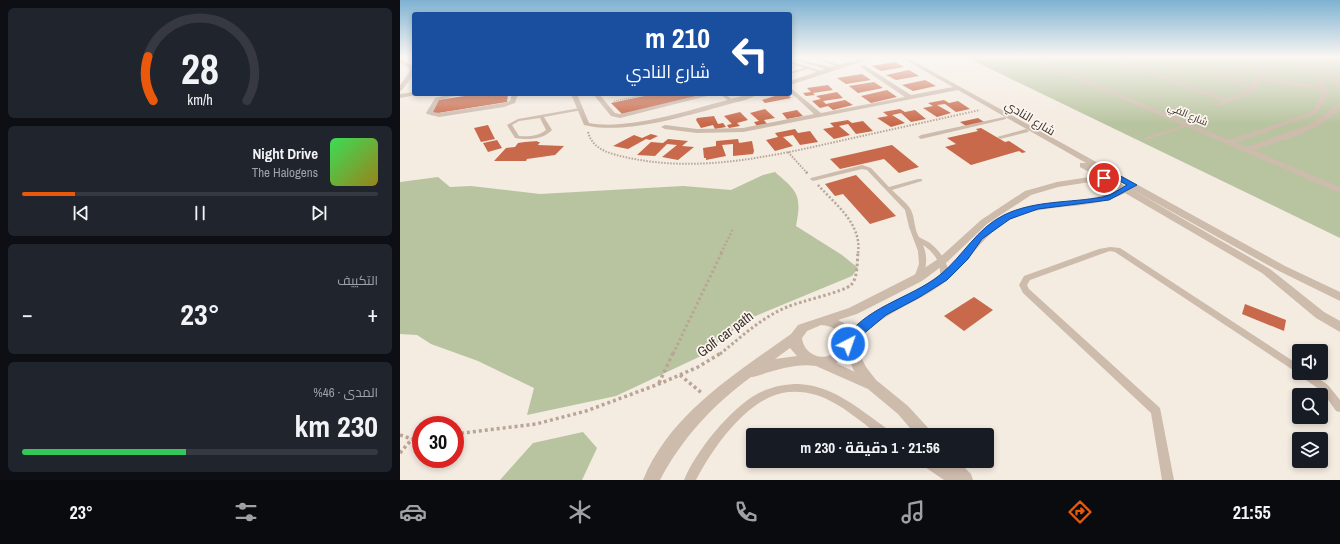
<!DOCTYPE html>
<html lang="ar">
<head>
<meta charset="utf-8">
<style>
	:root { --surface:#171b24; --page:#20242c; --text:#f1f3f6; --muted:#9ea1a6; --line:#363941; --accent:#ea580c }
	body { margin:0; font-family:"Archivo Narrow",Cairo,sans-serif; background:var(--page); color:var(--text); direction:rtl; height:100vh; display:flex; flex-direction:column; font-size:15px; white-space:nowrap }
	* { box-sizing:border-box; margin:0 }
	p { font-size:13px; color:var(--muted) }
	.icon { flex:none; width:22px; height:22px; fill:none; stroke:currentColor; stroke-width:2; stroke-linecap:round; stroke-linejoin:round }
	.map { position:relative; flex:1; overflow:hidden; direction:ltr }
	.side { display:flex; flex-direction:column; gap:8px; padding:8px; background:#0d0f14; width:400px }
	.side>* { flex:none }
	.hud { position:absolute; left:12px; top:12px; width:380px; height:84px; border-radius:4px; box-shadow:0 2px 6px #0003; direction:rtl; background:#1a4fa0; color:#fff; overflow:hidden }
	.buttons { position:absolute; left:892px; top:344px; display:grid; gap:8px }
	.buttons a { display:grid; place-items:center; width:36px; height:36px; border-radius:4px; background:var(--surface); box-shadow:0 2px 6px #0003; font-size:20px }
	.speed { position:absolute; left:12px; top:416px; display:flex; gap:8px; font-size:20px; font-weight:700; text-align:center }
	.speed>* { display:grid; place-content:center; width:52px; height:52px; border-radius:50%; background:var(--surface); box-shadow:0 2px 6px #0003; line-height:1 }
	.speed .limit { border:6px solid #d22; background:#fff; color:#111 }
	.pin { position:absolute; display:grid; place-items:center; width:34px; height:34px; color:#fff; margin:-17px; border:2px solid #fff; border-radius:50%; box-shadow:0 1px 4px #0007 }
	.me { position:absolute; width:44px; margin:-22px; rotate:41deg; stroke-linejoin:round; filter:drop-shadow(0 0 3px #0008) }
	.turn { display:flex; align-items:center; gap:14px; height:84px; padding:0 16px; font-size:18px }
	.turn .icon { width:52px; height:52px; stroke-width:2.5 }
	.turn b { display:block; font-size:28px; line-height:34px }
	.big { font-size:30px; font-weight:700; line-height:1.1 }
	.side .tile { flex:1; display:flex; flex-direction:column; justify-content:center; gap:6px; min-width:0; padding:0 14px; border-radius:6px; background:var(--page) }
	.side .dial { align-items:center; gap:0 }
	.dial svg { height:104px; overflow:visible; fill:none; stroke:var(--line); stroke-width:7; stroke-linecap:round; text-anchor:middle }
	.dial text { fill:var(--text); stroke:none }
	.song { display:flex; align-items:center; gap:12px }
	.cover { width:48px; height:48px; border-radius:6px; background:linear-gradient(135deg,hsl(130 70% 55%),hsl(50 70% 35%)) }
	.played { height:4px; border-radius:2px; background:linear-gradient(90deg,var(--accent) 15%,var(--line) 15%) }
	.keys { display:flex; justify-content:space-around; direction:ltr }
	.heat { display:flex; justify-content:space-between; align-items:center; font-size:22px; direction:ltr }
	.charge { height:6px; border-radius:3px; background:linear-gradient(90deg,#34c759 46%,var(--line) 0) }
	.trip { position:absolute; left:346px; top:428px; width:248px; height:40px; border-radius:4px; background:var(--surface); box-shadow:0 2px 6px #0003; font-weight:700; line-height:40px; text-align:center; direction:rtl }
	.tabs { display:flex; height:64px; justify-content:space-around; align-items:center; background:#090b0e; color:var(--muted) }
	.tabs .icon { width:28px; height:28px }
	.tabs .on { color:var(--accent) }
	.tabs b { font-size:18px; color:var(--text) }
	main { display:flex; flex:1; min-height:0 }
	.map>svg:first-child { display:block }
	.green { fill:#b8c4a0 }
	.building { fill:#c8694b }
	.lines { fill:none; stroke-linecap:round; stroke-linejoin:round }
	.path-far4 { stroke:#b9a596; stroke-width:1.5; stroke-dasharray:1 1; stroke-linecap:butt }
	.path-far3 { stroke:#b9a596; stroke-width:2; stroke-dasharray:1.5 1.5; stroke-linecap:butt }
	.path-far2 { stroke:#b9a596; stroke-width:2.5; stroke-dasharray:2 2; stroke-linecap:butt }
	.path-far1 { stroke:#b9a596; stroke-width:3; stroke-dasharray:2.5 2.5; stroke-linecap:butt }
	.path { stroke:#b9a596; stroke-width:3.5; stroke-dasharray:3 3; stroke-linecap:butt }
	.service { fill:#cdbbac; fill-rule:evenodd }
	.minor { fill:#cdbbac; fill-rule:evenodd }
	.tertiary { fill:#cdbbac; fill-rule:evenodd }
	.route { fill:#1a73e8; stroke:#114b97 }
	.labels { text-anchor:middle; stroke-width:3.5; stroke-linejoin:round; paint-order:stroke }
	.far-street-label { font-size:10px; fill:#3b302b; stroke:#fbf5ee }
	.street-label { font-size:12px; fill:#3b302b; stroke:#fbf5ee }
	.near-street-label { font-size:14px; fill:#3b302b; stroke:#fbf5ee }
</style>
</head>
<body>
<main>
<div class="map">
<svg width="940" height="480" viewBox="0 0 940 480">
	<rect width="100%" height="100%" fill="#f4ebe1"/>
	<path class="green" d="M566,57H940V238Z
		M375,172C398,192 402,195 396,226L442,255L458,268L452,276L346,320L301,356L216,396L127,415L134,388L78,361L31,344L17,335L0,334V182L38,177L50,187L71,186L140,194L283,186L331,190L363,175Z
		M183,432L197,448L182,480H100L133,443Z"/>
	<path class="building" d="M495,62L504,67L481,71L472,66Z
		M509,70L519,76L496,80L486,75Z
		M462,74L471,80L446,84L437,78Z
		M525,80L536,86L513,91L502,85Z
		M474,82L483,88L458,93L449,86Z
		M428,85L433,90L413,93L415,95L406,96L403,93L411,92L407,88Z
		M487,90L497,97L471,103L461,96Z
		M437,92L443,98L423,101L426,104L445,100L453,105L433,110L428,106L420,108L412,101L421,99L416,96Z
		M78,94H108L107,102L32,114L38,100Z
		M254,94H296L299,96L223,115L211,103Z
		M381,94H387L391,98L365,103L362,100Z
		M544,100L549,103L558,101L570,109L556,112L545,104L537,105L551,113L537,117L523,108L533,106L528,103Z
		M365,109L375,118L364,120L367,124L357,126L354,122L359,121L350,113Z
		M500,109L505,112L515,110L526,119L511,122L501,113L492,115L505,123L491,127L477,118L488,116L483,112Z
		M397,110L403,116L387,119L382,113Z
		M340,112L348,120L337,123L340,126L329,128L327,125L332,124L324,116Z
		M314,116L318,124L323,123L326,127L315,129L313,125L301,128L296,120L297,118Z
		M578,118L584,122L566,126L560,122Z
		M448,120L452,123L463,121L473,131L456,134L448,124L439,126L450,135L434,139L423,129L434,127L430,123Z
		M88,125L95,139L81,142L74,128Z
		M581,128L605,142L609,141L626,152L622,153L619,151L571,165L545,147L556,144L547,138L578,131L576,129Z
		M395,129L398,133L410,131L418,142L400,145L393,135L383,137L393,146L375,151L366,140L378,137L375,133Z
		M251,134L258,136L250,140L246,139L228,149L213,146L234,135L242,138Z
		M268,139L288,141L282,146L294,147L278,160L262,157L277,145L267,144L255,156L237,155L251,142L263,143Z
		M338,139L339,143L352,141L354,151L353,154L333,156V144L322,145L326,156L306,160V158H304L303,148L316,146V141Z
		M97,140L102,148L88,152L83,143Z
		M138,141L137,142H140L138,145L164,146L155,155L127,159L126,161H94L106,148L115,147L118,143L125,142Z
		M492,145L519,167L499,173L484,159L440,169L430,159Z
		M456,175L496,216L470,224L443,194L435,196L425,184Z
		M574,297L593,310L564,331L544,316Z
		M845,304L886,320L884,331L842,314Z"/>
	<g class="lines">
		<path class="path-far4" d="M214,101L251,94"/>
		<path class="path-far3" d="M188,132C193,151 212,154 229,158C301,173 373,156 444,140C489,130 535,120 580,110
			M388,152L407,173"/>
		<path class="path-far2" d="M406,172L408,174
			M418,185C436,205 462,224 458,253
			M321,253L333,229"/>
		<path class="path-far1" d="M273,354L322,252
			M320,354C341,337 361,318 387,307C401,301 443,292 451,285C458,278 457,262 458,252"/>
		<path class="path" d="M280,375L303,394
			M259,383L273,353
			M55,434L136,424L186,411L259,384L298,367L321,353
			M0,435L12,439L21,438
			M0,453L12,439"/>
		<path class="service" d="M413,57H417L441,66L438,67Z
			M390,61L422,71L423,72L421,73L408,69L390,74V72L404,68L390,63Z
			M320,94H325L334,101L330,102Z
			M180,108L182,109V110L144,117L152,130C143,140 127,140 115,138L107,125L118,119ZM140,118L146,130C139,136 128,137 119,136L112,125L119,121Z
			M604,117L606,118V119L521,139L518,137L521,135Z
			M787,124L791,125L749,139L747,140L744,138Z
			M626,129L629,131L628,132L600,139L597,137Z
			M462,165L471,168L489,187L518,179H522V181L492,190C497,195 508,204 511,210C515,218 514,229 519,237C522,239 527,241 530,243C540,251 552,266 547,280H541C540,276 540,274 540,270C539,259 532,251 523,245C528,257 527,268 521,280H515L514,278L519,264L518,251L509,227L505,210L467,170L462,169L413,181L410,179L411,178Z
			M710,247L720,248L899,365V373H910L928,385L940,400V412L936,411L922,391L900,376L899,374L715,252L710,251L704,253L630,280L627,285L629,289L760,408L774,480H762L751,413L623,293L619,285L624,276L699,249Z
			M399,384C436,386 462,412 492,432L493,435C489,435 482,436 478,434C474,432 470,428 466,425C456,418 447,410 436,404C417,392 391,387 370,397C339,411 311,451 296,480H284C296,451 330,409 357,394C370,387 384,384 399,384Z
			M521,461H535L557,476L559,480H544L522,465Z"/>
		<path class="minor" d="M468,57H476L390,85V81L425,69L399,61V59L430,67Z
			M500,57H506L885,266L940,292V301L877,270L731,189L870,269L924,312L940,321V332L916,318L862,273L725,193C693,210 654,203 621,215C587,226 573,259 546,281C515,306 482,310 455,345L466,367L476,380L508,406L530,430L533,435H516L498,414L468,389L416,366C395,363 373,371 353,377H351C313,405 282,438 260,480H243C271,413 334,375 391,334L398,325L449,308L514,275L538,259L581,220L625,191L657,182L696,176L680,167V163H686L707,175L558,90L343,132L297,133L265,129L261,127L265,125L297,129L343,128L414,114L390,92V90L392,89L421,113L505,97L462,68L461,67L464,65L511,95L553,87ZM711,177L726,185L725,186ZM703,180L719,189C686,206 646,198 612,211C580,224 566,254 540,274C512,297 477,304 451,331L444,323L438,320L457,314L522,281L546,263L587,224L631,195L658,187ZM421,325C433,326 441,330 442,343C439,346 436,351 433,353C420,363 403,352 402,338L407,331ZM390,348L397,356L375,359ZM447,355L454,371L455,372L436,363L443,360Z
			M704,57H711L827,99L850,89L809,74L838,69V71L819,75L853,86L852,82L859,75L850,57H855L865,75L863,77L908,84L930,91L927,93L908,88L860,80L858,82V90L817,107L814,105L822,101Z
			M0,59L14,66V74L2,90L0,91V85L10,71L9,68L0,63Z
			M14,92V94H17L16,95L0,98V94Z
			M51,94H62L39,100L33,112L39,113L103,103L110,101L112,94H118L115,103L104,107L39,117L27,114L26,113L35,98Z
			M171,94H177L189,123C224,130 281,113 316,103C330,100 344,94 358,94C350,100 336,102 326,105C286,116 224,135 184,125Z
			M193,94H199L215,113L220,114L304,94H315L220,118L211,116Z
			M539,461H558L571,474L573,480H554L541,466Z"/>
		<path class="tertiary" d="M625,57H632L829,140L910,113C933,90 914,79 901,57H906C921,81 940,90 914,115L835,143L847,147L908,125L920,118L940,102V108C919,133 882,140 853,150L940,187V193Z
			M913,57H917L940,84V90L938,89Z"/>
	</g>
	<linearGradient id="sky" x2="0" y2="1"><stop stop-color="#7eb2d2"/><stop offset="0.46" stop-color="#faf6f2"/><stop offset="1" stop-color="#faf6f2" stop-opacity="0"/></linearGradient>
	<rect width="940" height="124" fill="url(#sky)"/>
	<path class="route" d="M717,174L737,185L709,200L638,209L610,219L582,239L568,259L547,280L518,298L486,315L462,335L452,347H444L442,344C462,307 510,299 540,275C563,256 577,228 604,215C635,200 670,203 703,197C711,195 720,189 727,185L716,179L704,180L701,178Z"/>
	<g class="labels">
		<g class="far-street-label">
			<text transform="translate(788 114) rotate(23)" y="4">شارع الفي</text>
		</g>
		<g class="street-label">
			<text transform="translate(630 118) rotate(31)" y="4">شارع النادي</text>
		</g>
		<g class="near-street-label">
			<text transform="translate(325 334) rotate(-37)" y="5">Golf car path</text>
		</g>
	</g>
</svg>
<div class="buttons">
<a><svg class="icon" aria-label="sound" viewBox="0 0 24 24"><path d="M4 9h4l5-4v14l-5-4H4zM17 9q2 3 0 6"/></svg></a>
<a><svg class="icon" aria-label="search" viewBox="0 0 24 24"><circle cx="10" cy="10" r="6"/><path d="M15 15l6 6"/></svg></a>
<a><svg class="icon" aria-label="layers" viewBox="0 0 24 24"><path d="M12 4l9 5-9 5-9-5zM3 14l9 5 9-5"/></svg></a>
</div>
<div class="speed"><div class="limit">30</div></div>
<div class="pin" style="left:704px;top:178px;background:#d93025"><svg class="icon" aria-label="arrive" viewBox="0 0 24 24"><path d="M6 21V4h12l-3 4 3 4H6"/></svg></div>
<svg class="me" style="left:448px;top:344px" viewBox="-20 -20 40 40"><circle r="17" fill="#1a73e8" stroke="#fff" stroke-width="3"/><path d="M0-11L8 9 0 5-8 9z" fill="#fff"/></svg>
<div class="trip">21:56 · 1 دقيقة · 230 m</div>
<div class="hud">
<div class="turn"><svg class="icon" aria-label="left" viewBox="0 0 24 24"><path d="M17 20v-9H6M10 6l-5 5 5 5"/></svg><div><b>210 m</b>شارع النادي</div></div>
</div>
</div>
<section class="side">
<div class="tile dial"><svg viewBox="0 0 100 80">
<path d="M14 69A42 42 0 1 1 86 69"/>
<path d="M14 69A42 42 0 0 1 10 35" stroke="#ea580c"/>
<text x="50" y="56" font-size="32" font-weight="700">28</text>
<text x="50" y="72" font-size="11">km/h</text>
</svg></div>
<div class="tile">
<div class="song"><i class="cover"></i><div><b>Night Drive</b><p>The Halogens</p></div></div>
<div class="played"></div>
<div class="keys"><svg class="icon" aria-label="previous" viewBox="0 0 24 24"><path d="M18 5L8 12l10 7zM5 5v14"/></svg><svg class="icon" aria-label="pause" viewBox="0 0 24 24"><path d="M8 5v14M16 5v14"/></svg><svg class="icon" aria-label="next" viewBox="0 0 24 24"><path d="M6 5l10 7-10 7zM19 5v14"/></svg></div>
</div>
<div class="tile"><p>التكييف</p>
<div class="heat"><a>−</a><b class="big">23°</b><a>+</a></div>
</div>
<div class="tile"><p>المدى · 46%</p><b class="big">230 km</b><div class="charge"></div></div>
</section>
</main>
<nav class="tabs">
<b>21:55</b>
<svg class="icon on" aria-label="directions" viewBox="0 0 24 24"><path d="M12 3l9 9-9 9-9-9zM9 14v-3h6M13 9l2 2-2 2"/></svg>
<svg class="icon" aria-label="music" viewBox="0 0 24 24"><path d="M9 18V5l10-2v13"/><circle cx="6" cy="18" r="3"/><circle cx="16" cy="16" r="3"/></svg>
<svg class="icon" aria-label="phone" viewBox="0 0 24 24"><path d="M5 4h4l2 5-3 2q2 4 5 5l2-3 5 2v4C11 20 4 13 5 4z"/></svg>
<svg class="icon" aria-label="climate" viewBox="0 0 24 24"><path d="M12 3v18M4 7l16 10M4 17L20 7"/></svg>
<svg class="icon" aria-label="car" viewBox="0 0 24 24"><path d="M5 17H2v-5l4-1 3-4h7l3 4 3 1v5h-3M9 17h6M6 11h13"/><circle cx="7" cy="17" r="2"/><circle cx="17" cy="17" r="2"/></svg>
<svg class="icon" aria-label="filters" viewBox="0 0 24 24"><path d="M4 7h16M4 17h16"/><circle cx="9" cy="7" r="2"/><circle cx="15" cy="17" r="2"/></svg>
<b>23°</b>
</nav>
</body>
</html>
